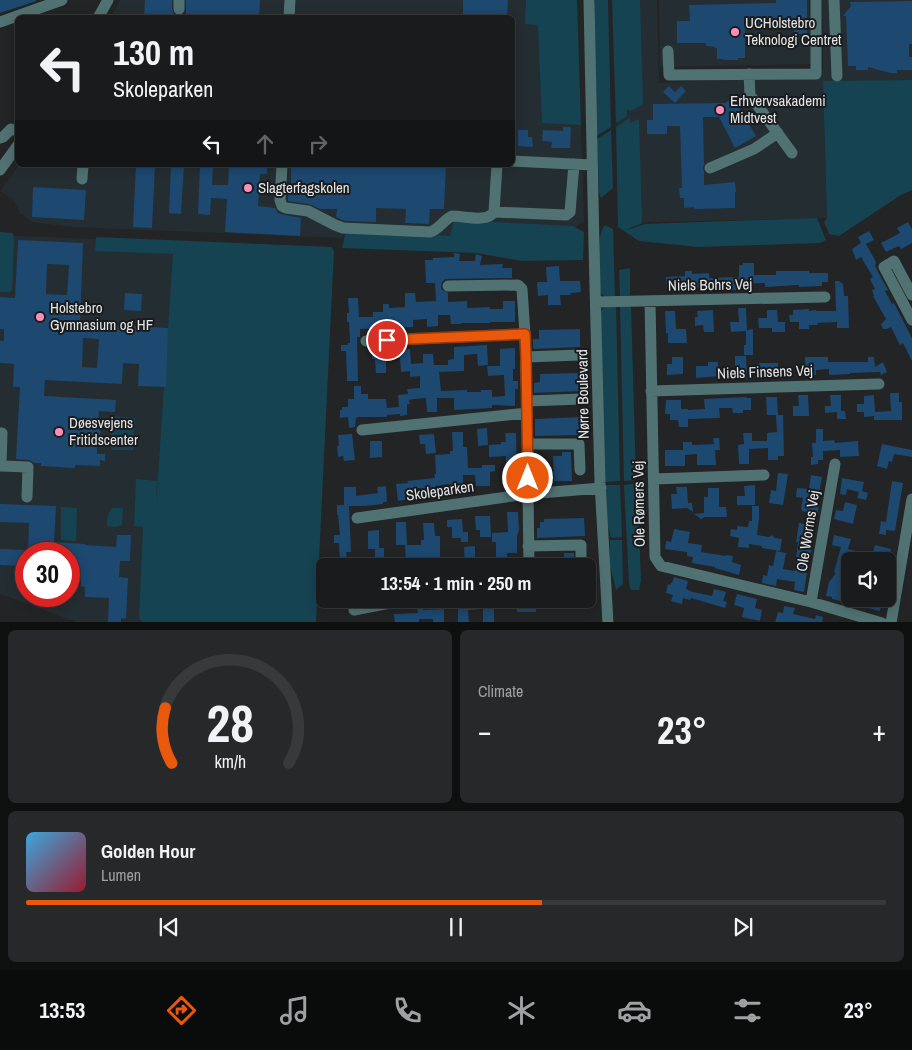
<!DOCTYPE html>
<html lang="en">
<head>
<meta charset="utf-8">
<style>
	:root { --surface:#1a1b1c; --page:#272829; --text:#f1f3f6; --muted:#9fa1a3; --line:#38393b; --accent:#ea580c }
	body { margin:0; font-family:"Archivo Narrow",sans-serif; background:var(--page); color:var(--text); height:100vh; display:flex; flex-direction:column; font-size:19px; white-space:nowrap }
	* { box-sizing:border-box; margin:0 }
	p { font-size:16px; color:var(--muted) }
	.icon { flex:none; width:28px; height:28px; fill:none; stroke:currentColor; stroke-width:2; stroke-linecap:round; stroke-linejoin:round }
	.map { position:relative; height:622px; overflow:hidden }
	.side { display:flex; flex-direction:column; gap:8px; padding:8px; background:#0e0f0f; flex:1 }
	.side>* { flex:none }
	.top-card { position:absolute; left:15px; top:15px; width:500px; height:152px; border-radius:8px; box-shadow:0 2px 12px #0003,0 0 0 1px var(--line); background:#1a1b1c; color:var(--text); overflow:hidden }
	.fabs { position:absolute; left:841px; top:552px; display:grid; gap:10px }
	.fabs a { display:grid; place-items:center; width:55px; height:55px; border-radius:8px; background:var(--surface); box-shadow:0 2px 12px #0003,0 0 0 1px var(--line); font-size:25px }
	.speed { position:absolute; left:15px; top:542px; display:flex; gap:10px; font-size:25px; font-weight:700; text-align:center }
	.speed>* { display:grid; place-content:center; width:65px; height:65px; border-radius:50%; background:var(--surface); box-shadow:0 2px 12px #0003,0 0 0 1px var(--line); line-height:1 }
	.speed .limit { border:8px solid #d22; background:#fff; color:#111 }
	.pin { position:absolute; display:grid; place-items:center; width:42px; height:42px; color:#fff; margin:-21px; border:2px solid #fff; border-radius:50%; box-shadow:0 1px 5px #0007 }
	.me { position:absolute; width:55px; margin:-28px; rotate:0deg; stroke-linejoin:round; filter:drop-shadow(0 0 4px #0008) }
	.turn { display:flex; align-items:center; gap:18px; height:105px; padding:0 15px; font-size:22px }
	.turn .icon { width:65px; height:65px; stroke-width:2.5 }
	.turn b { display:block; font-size:35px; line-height:42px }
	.lanes { display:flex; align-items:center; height:48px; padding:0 15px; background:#0003; justify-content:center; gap:25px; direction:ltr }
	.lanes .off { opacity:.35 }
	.big { font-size:38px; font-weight:700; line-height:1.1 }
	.side .widget { flex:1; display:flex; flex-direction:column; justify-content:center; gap:8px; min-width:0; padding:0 18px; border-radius:8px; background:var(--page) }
	.side .dial { align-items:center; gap:0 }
	.dial svg { height:130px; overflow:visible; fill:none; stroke:var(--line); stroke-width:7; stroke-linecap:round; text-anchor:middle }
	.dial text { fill:var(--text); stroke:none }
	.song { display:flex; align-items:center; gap:15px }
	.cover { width:60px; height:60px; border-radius:8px; background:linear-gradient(135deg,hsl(200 70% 55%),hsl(350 70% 35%)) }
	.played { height:5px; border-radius:2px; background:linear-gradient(90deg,var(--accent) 60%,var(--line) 60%) }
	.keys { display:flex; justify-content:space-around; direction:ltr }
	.heat { display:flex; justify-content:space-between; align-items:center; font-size:28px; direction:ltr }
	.side .tiles { flex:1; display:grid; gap:8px; grid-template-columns:1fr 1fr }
	.widget:last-child { grid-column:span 2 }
	.trip { position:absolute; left:316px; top:558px; width:280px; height:50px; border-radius:8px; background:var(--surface); box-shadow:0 2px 12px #0003,0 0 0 1px var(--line); font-weight:700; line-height:50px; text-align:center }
	.dock { display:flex; height:80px; justify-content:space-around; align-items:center; background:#0a0b0b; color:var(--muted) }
	.dock .icon { width:35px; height:35px }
	.dock .selected { color:var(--accent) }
	.dock b { font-size:22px; color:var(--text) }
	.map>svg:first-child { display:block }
	.built { fill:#242d31; fill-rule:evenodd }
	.green { fill:#154352 }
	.building { fill:#1d4870; fill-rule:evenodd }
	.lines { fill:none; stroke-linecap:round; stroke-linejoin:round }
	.minor { stroke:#517272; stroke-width:11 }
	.route-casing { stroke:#983908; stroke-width:12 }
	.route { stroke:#ea580c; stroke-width:9 }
	.poi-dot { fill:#ff8eb9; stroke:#191b1c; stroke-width:2 }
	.labels { text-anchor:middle; stroke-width:4; stroke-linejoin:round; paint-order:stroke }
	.poi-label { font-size:15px; fill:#e3e5e6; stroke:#191b1c; text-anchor:start }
	.street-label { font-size:15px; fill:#e3e5e6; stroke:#191b1c }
</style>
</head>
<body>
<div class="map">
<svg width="912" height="623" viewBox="0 0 912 623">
	<rect width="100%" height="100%" fill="#222425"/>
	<path class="built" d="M120,0H555L559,123L581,124L584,222L572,229L518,245L73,227L32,222L20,213L14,201L1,191L19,165H512V18L111,17Z
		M614,0H657L659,83L709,80V73L823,70L822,0H912V80L823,82L827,218L620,223Z
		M659,0H809L811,64L660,67Z
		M0,235L333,249L315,622H76L0,594ZM26,554H69V596H26Z"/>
	<path class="green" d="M526,0H577L581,125L542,123L538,25L525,24Z
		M595,0H608L611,127L598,135L596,134L593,43Z
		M612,0H640L643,104L631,111L627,109V116L616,123Z
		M912,80V190L901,195L839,236L829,234L824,222L827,218L823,81Z
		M630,118V123L638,119L639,121L642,221L641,224L632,227L627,230L645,224L817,218L826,240L820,243L698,247L639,241L618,227L616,127Z
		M611,130L613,188L601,198L599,192L597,139Z
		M454,220L573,226L584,232L583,260L522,261L476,253L342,248L346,231L450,236Z
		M605,225L613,229L615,298C608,298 604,298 600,292C600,277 595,235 605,225Z
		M0,232L13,233L14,239L12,291L10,292H0Z
		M96,237L332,247L334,251L316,622L144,623L139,619L143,527L134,526L136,479L157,481L156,506L173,254L95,251Z
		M630,268V295L620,296L619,270Z
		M606,306H616L620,481L605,482L600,313L603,308Z
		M620,306H631L636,480L624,481Z
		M112,416L135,418L133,450H111Z
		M637,483L641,580L639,590H631L629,584L624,485Z
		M605,485H620L622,537L611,538L605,514Z
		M61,507L77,508L76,541L61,540Z
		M112,508H123L122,525L115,527L107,526C106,519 108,514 112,508Z
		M610,540H622L623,584L616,590L610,565Z"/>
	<path class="building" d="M0,0H36V1L0,13Z
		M145,0H172V9L174,14V18H144Z
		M186,0H260L259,18H186Z
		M463,0H508L507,18H463Z
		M776,0H807V34H794V29L745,28V58H738V60H723V59H717V48H715V47L706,46V43H677V21H690L689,5L776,3Z
		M912,1V44H909V57H912V70H897V73H890L868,67V70H856V66H848L846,16H843L851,6L850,2Z
		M669,86L675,92L681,86L686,91L675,103L663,92Z
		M733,98L756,136L735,148L719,117H703L704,164L703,168L704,172V185L735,182L736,192H735V208L694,209V207L684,208V198H680L679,188H682L680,126H667V134H647V120H653V104L725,103Z
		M563,127H571L570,148H551L552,142L542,141L543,130L563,131Z
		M518,130H528V137H532L533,147L518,146Z
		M136,165H155L152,228L133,227Z
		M171,165H184L181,214L169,213Z
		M200,165H213L212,185H228L229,165H267V174H260L258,206L275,208L278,213L285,215L301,218L300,236L225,232L227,199L211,198L210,215L198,214Z
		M291,165H446L444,209H430L429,224L405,223L406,209L376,208V222L345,221L336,217L337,209H320L309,204L288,201V189H291Z
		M33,187L86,190L84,220L32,217Z
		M908,222L912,229V243L901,249L899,246L886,252L881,243L900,233L897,228Z
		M869,231L874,240L866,244L875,260L876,264L875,265L877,270L888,290L885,291L892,304L894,303L912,338V361L903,343L900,345L891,327L887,329H883L881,324L886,319L873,296H874L872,290L875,289L870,279L873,277L861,257L856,260L852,249L861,243L858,237Z
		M18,240L83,243L80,323L168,328L166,387L138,386L139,364L123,363L122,384L45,380L44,396L116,400L115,412L99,411L98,423L101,424L100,442L97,441V454H105V461L100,460V466L75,465V468L41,466V463H34L29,460L16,459L20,387H13L14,364L0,363V341H4V329H0V297L15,298ZM47,264L69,265L67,295L46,294ZM83,338L99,339L97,368L82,367Z
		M454,253L460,254L459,261H475L476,254L482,256L480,265L503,264L502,268H512V278L445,279L442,282L441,287L442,290L448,293V302L467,301V308L490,307V309H503V301H515V322H490V323H461V324H451L450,315H438V326L427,327V319L413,320V327L360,329V337H357L358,381H347L346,351H341V345H348V343H350L349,322H347V313H349L348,298H358L359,317H373V312H383V304H389V308L405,307V293H415L416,302L436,301L435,283H426L425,260H433V258L454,257Z
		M743,263H754V275H776V271H809V273H828V282H822V286L799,287V285L765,287V283L739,284V290H732V289H729V288H686V290L667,291L666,277L685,276V271H692V274L709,273V278L739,277V265H743Z
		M559,266L560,281H580L581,292L570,293L571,295H560L561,305H548V295L538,296L537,282H547L546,267Z
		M835,281H839L843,284L844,296H848L849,328H837V322L817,323L818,325H809V329H799V322H790L789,315H793V310L809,309V311L816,310V311H836Z
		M125,293L142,294L141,311L124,310Z
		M738,308H746L747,330L753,329V355H744V345H746V331L731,332L730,322H739Z
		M713,310L714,332H704L703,325L695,326V317H698L697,311Z
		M767,310H777L778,322H785V332H772V328H759L758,318H767Z
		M665,311H675L676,329H686L687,343H668V333H666Z
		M580,329V347L533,349V339H539V330Z
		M487,345L488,365L478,366L477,354L464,355V371L439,372L441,391L467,390V392H481V390H492V397L505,396L504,375L488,376L487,366H500V349L515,348V369H513V381H518V389H515V406L492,405V408L454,410V398H437V412H427L426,398L414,399L409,400L410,404H407V415L400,416V414L387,415V417H358L356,418L355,427L349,428L348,417L340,418V410H342V407H348V399H354V386H361V394H368V399H386L387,408L399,407L398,395L408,394L407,389L420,388V376L410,377V371L401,372L400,358L386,359V373H376L375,359H372V352L410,349L411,364L423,363V354H433L434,365H448V360L454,359V347Z
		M735,356H746L747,379H735Z
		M672,357H683V374L667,375V364H672Z
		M805,357H828V362H868V357H874L875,367L883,362L887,372L881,375L880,372L850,373V374L829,375V369L816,370V375H800V367H805Z
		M708,362H718L719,376L696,378V366H708Z
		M759,363H778V375L759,376Z
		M581,373V391L534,393V383L540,382V374Z
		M890,393H899V402H902V420H874V416L864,417V412H857V404H864V396L874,395L875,412L891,411Z
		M798,395H808L809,416H793V406H799Z
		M830,395H841V411H845L846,419H837V412L825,413V406H831Z
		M746,397V398H751V410H743V413H733L732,408H719L720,418L688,419V427H679L678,420H670V414H665L666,400H681V409H688V410L705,409L704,399Z
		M766,397H777L778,415H767Z
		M776,415H783L784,456H778V460H768V448L749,449V464H739L738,445L744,444L743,433H752V441H767V433L777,432Z
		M582,417V435L535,436V419Z
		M487,428L488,445L478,446L477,429Z
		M816,429H823V441L834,440L835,443L858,441L859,456L840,457V450L823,451V460H818V464L811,465V457H813L812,443H816Z
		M452,432H463V447H467L468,468H482V465H495V471L490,472V486H476L475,475H463V489H449V484L435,486L437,495L426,497L425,491L422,492L421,488L408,489L409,499L398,501L396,484L408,483L407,481L435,478L434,474H436L435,455L450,454V451H453Z
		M505,433H516L517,482H503V475H506V456L489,457V445L501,444V442H506Z
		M352,434L355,460L344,461L343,456L338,457L337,446H339L338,435Z
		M434,434L436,453L426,454L425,444H420L419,435Z
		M713,438H719L720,450H715L716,465H697V454L685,455V466H665V450H683V442H692V445L714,444Z
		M370,441H382V457L370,458Z
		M882,444L912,450V457L894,454L892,462L889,461L887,469L877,466Z
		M562,452H571L572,481H554L553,456H562Z
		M778,473L788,474L783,505L769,503L771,490L776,491Z
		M811,475L822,477L817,505H819L810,558L807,557L804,573H807L804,592L794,590L795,582L777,579L776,586L762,583L763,575L767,576L769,565L773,566L776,551L786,553L783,569L795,571L798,542H796L799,523L805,524L807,512L802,511V509H801L803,498L796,497L797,488L809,489Z
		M842,478L864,482L862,491L868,493L866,500L857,498L859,492L847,489L846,495L840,494Z
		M892,481L903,483L895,531L886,530V535L879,534L881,521L886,522Z
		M755,485V505H737V496H745L744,486Z
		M386,486L387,502H383V504L365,506H349L351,552H346L347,561L342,562L340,561L339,543H334V535H340L338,515H337V505H344V487H356V496L378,493L377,487Z
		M676,487H687L688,503H692L693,512L687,508L672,509L671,494H677Z
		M708,488H719V507H726L727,517H705L701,519L694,514L704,513V497H708Z
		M845,502L857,505L853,524L834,519L836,510L843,511Z
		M0,504L56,506L54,542L85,544V545L116,547L117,535H131L130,561H120L119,577L128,578L126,619L121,618V623H108L109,598L85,597V587L81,586V569L69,568V554H28L29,523L0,522Z
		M752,506H759V518L757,535L769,537L772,535L775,538L782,539L780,551L762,548V546L749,544V548L738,547L739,538L730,536L731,529L737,530V526L748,527L749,521H752Z
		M507,512H518L519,530L517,536V553H507V566H496V542H492V533L508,532Z
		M475,516H490L491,537H480V530H476Z
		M584,518L585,536L537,538V528H540V522H544V519Z
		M462,519L463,532H468V542H461V538H452V527H447V520Z
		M396,522H406L407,545H396Z
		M423,523H434L435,536H440V558H447V566H406L405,545H421V540H424Z
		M674,529L690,532L688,543L702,545L701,552L726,556V555L733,556L732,562L741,565L739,575L715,568V567L692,563L693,557L687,556V552L665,549L666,541L671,542Z
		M379,530V548H384V564H375V549H368V531Z
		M834,535L851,539L848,549L859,552L857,561H850V592H848L845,602L832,599V597L826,596L829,582L836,573L834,572L841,547L832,545Z
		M875,545L891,549L889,559L872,555Z
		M475,546V566H465L464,547Z
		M0,549L26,550V566L0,565Z
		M564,553H574V566H556V557H564Z
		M674,577L688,581L686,589L693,592L712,596L714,589L726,592L723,601L727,602L725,608L691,598L690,600L683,598L682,604L671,601L673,595L666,593L668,584L671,585V583H672Z
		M737,594L757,599L755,608L762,610L760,621L742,617L744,608L734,605Z
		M517,599H536V612H517Z
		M859,599H882L880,611L857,605Z
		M466,601H494V623H483V609L468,610L469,623H458V606H466Z
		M784,606L795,608L793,614L815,619L816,615L823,617L822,623H775L778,612L783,613Z
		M423,607V610L444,609V623H433V619H419V623H395L394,614L418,613L417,608Z"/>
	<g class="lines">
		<path class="minor" d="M589,0L594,246L600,483L608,623
			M834,0L837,76
			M179,9V0
			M98,18L108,0
			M289,18L290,0
			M0,22L62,0
			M668,51L669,75L816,74V0
			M749,74L750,95L792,153
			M0,138L3,137L11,129L18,131
			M512,161L592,165
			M282,165L280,200L282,206L286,208L308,211L335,225L343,228L430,232C440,229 443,220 452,216C464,216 487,223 494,212
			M710,168L754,149L778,133
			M0,170L18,145
			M82,179L83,165
			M494,212L566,215L570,212L574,164
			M494,212L497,165
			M448,286L518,285L522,289L525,334
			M912,295L894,261L884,267L912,320
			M650,301L655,557L661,566L811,602L882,623
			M596,302L825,297
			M366,341L525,334L527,413L529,566
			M526,357L580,355
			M651,391L879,384
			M527,401L582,399
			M362,430L527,413
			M0,433H2L1,466L28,467L27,497
			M527,444H579L580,470
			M654,479L764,475
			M357,518L528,494L601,488
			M528,546L581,545V566
			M811,602L835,464
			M354,610L411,599
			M891,623L912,499"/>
	</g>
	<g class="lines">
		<defs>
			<path id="route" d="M387,340L525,334L526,357L528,478"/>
		</defs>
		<use href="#route" class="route-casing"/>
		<use href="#route" class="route"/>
	</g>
	<g class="poi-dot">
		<circle cx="735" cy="32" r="5"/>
		<circle cx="720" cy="110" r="5"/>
		<circle cx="248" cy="188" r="5"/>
		<circle cx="40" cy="317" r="5"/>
		<circle cx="59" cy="432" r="5"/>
	</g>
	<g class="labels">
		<g class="poi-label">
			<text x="745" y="28">UCHolstebro<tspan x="745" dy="17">Teknologi Centret</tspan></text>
			<text x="730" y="106">Erhvervsakademi<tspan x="730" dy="17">Midtvest</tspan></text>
			<text x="258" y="193">Slagterfagskolen</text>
			<text x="50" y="313">Holstebro<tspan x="50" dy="17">Gymnasium og HF</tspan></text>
			<text x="69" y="428">Døesvejens<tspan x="69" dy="17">Fritidscenter</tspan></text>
		</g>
		<g class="street-label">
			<text transform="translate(710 285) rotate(-1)" y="5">Niels Bohrs Vej</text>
			<text transform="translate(765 372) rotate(-2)" y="5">Niels Finsens Vej</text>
			<text transform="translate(583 394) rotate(-91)" y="5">Nørre Boulevard</text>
			<text transform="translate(440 491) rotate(-8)" y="5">Skoleparken</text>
			<text transform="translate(639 504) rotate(-91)" y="5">Ole Rømers Vej</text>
			<text transform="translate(808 531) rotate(-81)" y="5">Ole Worms Vej</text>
		</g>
	</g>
</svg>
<div class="fabs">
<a><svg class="icon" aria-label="sound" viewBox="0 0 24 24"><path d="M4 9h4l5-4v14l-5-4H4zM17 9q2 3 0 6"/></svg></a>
</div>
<div class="speed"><div class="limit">30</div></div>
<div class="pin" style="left:387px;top:340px;background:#d93025"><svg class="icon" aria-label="arrive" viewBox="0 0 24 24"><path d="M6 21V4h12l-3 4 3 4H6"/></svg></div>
<svg class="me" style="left:528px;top:478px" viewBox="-20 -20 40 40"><circle r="17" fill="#ea580c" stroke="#fff" stroke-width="3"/><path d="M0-11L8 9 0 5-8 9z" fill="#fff"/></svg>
<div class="trip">13:54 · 1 min · 250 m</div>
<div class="top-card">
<div class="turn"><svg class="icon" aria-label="left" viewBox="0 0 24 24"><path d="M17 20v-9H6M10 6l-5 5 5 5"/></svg><div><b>130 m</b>Skoleparken</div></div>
<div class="lanes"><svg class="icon" aria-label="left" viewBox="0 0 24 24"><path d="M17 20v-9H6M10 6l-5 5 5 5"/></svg><svg class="icon off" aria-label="ahead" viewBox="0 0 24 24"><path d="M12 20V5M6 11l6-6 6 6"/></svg><svg class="icon off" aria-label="right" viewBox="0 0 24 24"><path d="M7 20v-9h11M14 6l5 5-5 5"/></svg></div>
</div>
</div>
<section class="side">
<div class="tiles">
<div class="widget dial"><svg viewBox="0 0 100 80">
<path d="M14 69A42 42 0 1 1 86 69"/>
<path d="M14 69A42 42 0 0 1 10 35" stroke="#ea580c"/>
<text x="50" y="56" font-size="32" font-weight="700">28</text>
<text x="50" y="72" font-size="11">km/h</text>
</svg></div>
<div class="widget"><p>Climate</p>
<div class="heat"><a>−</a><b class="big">23°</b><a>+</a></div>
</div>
<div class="widget">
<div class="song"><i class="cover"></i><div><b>Golden Hour</b><p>Lumen</p></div></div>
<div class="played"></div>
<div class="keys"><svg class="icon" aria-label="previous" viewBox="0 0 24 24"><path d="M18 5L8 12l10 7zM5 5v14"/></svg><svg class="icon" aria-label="pause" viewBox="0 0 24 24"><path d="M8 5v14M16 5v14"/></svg><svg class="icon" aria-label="next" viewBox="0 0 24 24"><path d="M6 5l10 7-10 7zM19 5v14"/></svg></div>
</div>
</div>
</section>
<nav class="dock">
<b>13:53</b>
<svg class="icon selected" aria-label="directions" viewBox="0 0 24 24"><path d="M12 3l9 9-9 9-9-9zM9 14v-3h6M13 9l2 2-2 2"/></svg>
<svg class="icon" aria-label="music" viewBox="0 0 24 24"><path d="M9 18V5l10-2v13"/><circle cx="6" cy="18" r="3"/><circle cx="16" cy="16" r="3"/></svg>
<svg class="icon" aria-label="phone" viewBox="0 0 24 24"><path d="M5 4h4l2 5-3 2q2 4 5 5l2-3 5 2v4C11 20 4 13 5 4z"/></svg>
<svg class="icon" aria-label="climate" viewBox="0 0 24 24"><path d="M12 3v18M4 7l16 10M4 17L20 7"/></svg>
<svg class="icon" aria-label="car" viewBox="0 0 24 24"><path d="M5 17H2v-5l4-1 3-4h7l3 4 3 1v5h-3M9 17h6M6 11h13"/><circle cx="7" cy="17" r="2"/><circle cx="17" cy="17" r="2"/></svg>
<svg class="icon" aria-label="filters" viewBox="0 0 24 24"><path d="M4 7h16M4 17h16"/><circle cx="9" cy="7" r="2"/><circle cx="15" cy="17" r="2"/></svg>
<b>23°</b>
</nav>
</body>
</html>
